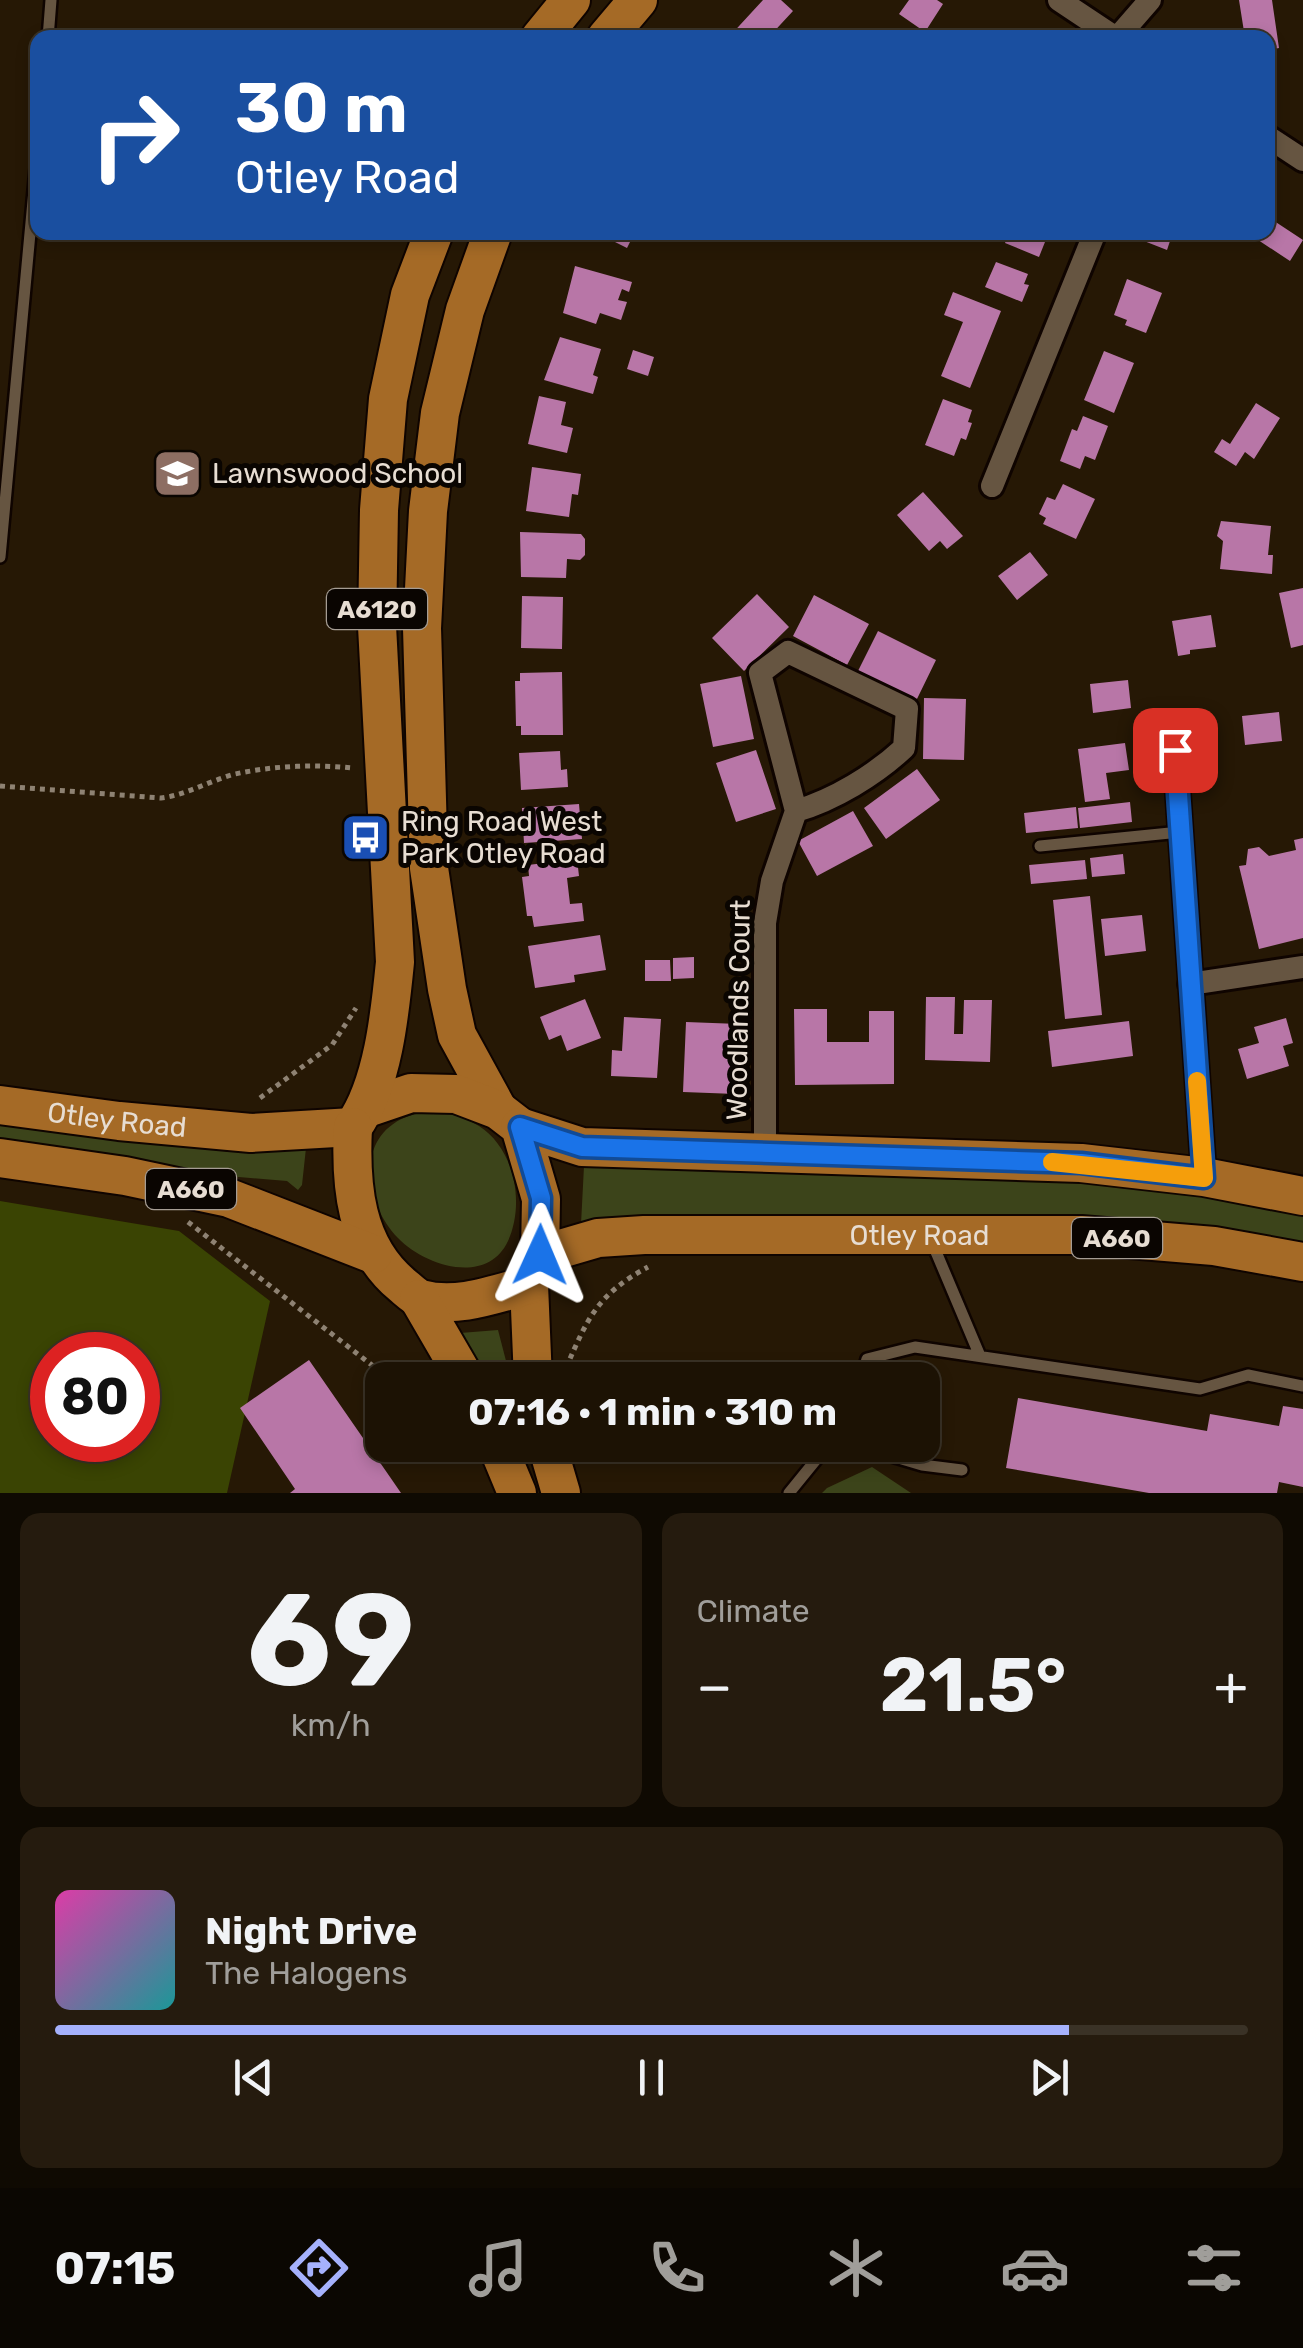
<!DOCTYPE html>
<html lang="en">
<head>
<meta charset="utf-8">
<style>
	:root { --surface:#1c1204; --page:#251b0e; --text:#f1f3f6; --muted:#a09e9a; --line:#3a3226; --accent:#a5b1fc }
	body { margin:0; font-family:Rubik,sans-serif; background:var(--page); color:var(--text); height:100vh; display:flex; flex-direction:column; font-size:38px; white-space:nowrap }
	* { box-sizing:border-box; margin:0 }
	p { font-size:32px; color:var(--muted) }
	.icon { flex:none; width:55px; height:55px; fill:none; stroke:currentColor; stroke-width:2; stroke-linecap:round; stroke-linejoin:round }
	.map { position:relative; height:1493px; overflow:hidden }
	.drawer { display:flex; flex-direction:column; gap:20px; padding:20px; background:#0f0a02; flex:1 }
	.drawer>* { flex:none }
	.guide { position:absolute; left:30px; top:30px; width:1245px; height:210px; border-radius:20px; box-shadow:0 5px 15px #0003,0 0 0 2px var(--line); background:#1a4fa0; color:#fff; overflow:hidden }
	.speed { position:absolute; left:30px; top:1332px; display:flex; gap:20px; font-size:50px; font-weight:700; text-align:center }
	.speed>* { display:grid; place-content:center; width:130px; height:130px; border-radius:50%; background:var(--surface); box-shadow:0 5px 15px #0003,0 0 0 2px var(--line); line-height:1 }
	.speed .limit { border:15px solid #d22; background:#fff; color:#111 }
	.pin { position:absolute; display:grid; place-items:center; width:85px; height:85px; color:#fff; margin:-42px; border-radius:20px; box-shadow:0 5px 15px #0006 }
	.me { position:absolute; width:110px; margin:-55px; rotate:1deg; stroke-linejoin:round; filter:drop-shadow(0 0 8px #0008) }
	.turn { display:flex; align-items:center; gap:35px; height:210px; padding:0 40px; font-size:45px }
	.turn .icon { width:130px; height:130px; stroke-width:2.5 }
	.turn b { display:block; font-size:70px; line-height:85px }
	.big { font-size:75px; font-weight:700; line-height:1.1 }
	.drawer .widget { flex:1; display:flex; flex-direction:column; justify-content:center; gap:15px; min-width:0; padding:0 35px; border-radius:20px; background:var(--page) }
	.drawer .dial { align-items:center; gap:0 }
	.dial b { font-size:130px; line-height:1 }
	.song { display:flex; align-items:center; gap:30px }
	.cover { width:120px; height:120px; border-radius:15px; background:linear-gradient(135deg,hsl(320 70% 55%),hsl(180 70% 35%)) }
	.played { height:10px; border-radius:5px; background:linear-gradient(90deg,var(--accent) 85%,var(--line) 85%) }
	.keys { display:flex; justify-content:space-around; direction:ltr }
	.heat { display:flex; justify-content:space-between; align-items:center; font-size:55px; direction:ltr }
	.drawer .tiles { flex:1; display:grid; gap:20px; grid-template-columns:1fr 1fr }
	.widget:last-child { grid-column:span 2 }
	.trip { position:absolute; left:365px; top:1362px; width:575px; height:100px; border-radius:20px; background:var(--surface); box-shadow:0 5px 15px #0003,0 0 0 2px var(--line); font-weight:700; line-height:100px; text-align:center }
	.dock { display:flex; height:160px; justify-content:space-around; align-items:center; background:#0b0702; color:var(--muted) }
	.dock .icon { width:70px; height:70px }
	.dock .selected { color:var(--accent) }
	.dock b { font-size:45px; color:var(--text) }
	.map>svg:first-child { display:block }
	.green { fill:#3c441a }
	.forest { fill:#3a4403; fill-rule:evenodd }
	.building { fill:#b876a7 }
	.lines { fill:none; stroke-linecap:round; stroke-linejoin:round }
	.service-casing { stroke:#0f0400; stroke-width:16 }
	.minor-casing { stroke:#0f0400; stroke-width:28 }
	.trunk-casing { stroke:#0f0400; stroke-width:42 }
	.path { stroke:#8e8273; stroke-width:5; stroke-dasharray:5 5; stroke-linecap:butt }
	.service { stroke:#665541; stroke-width:11 }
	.minor { stroke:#665541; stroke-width:22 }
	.trunk { stroke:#a56a26; stroke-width:38 }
	.route-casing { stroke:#114b97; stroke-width:25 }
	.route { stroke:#1a73e8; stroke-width:18 }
	.slow { stroke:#f59e0b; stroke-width:18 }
	.labels { text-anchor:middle; stroke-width:10; stroke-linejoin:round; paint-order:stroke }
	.shield { fill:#0a0501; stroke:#a59c93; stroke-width:2.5 }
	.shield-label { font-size:25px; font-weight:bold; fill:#e7ddd2 }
	.poi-label { font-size:28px; fill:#e7ddd2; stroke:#0a0501; text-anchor:start }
	.street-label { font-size:28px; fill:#e7ddd2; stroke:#0a0501 }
</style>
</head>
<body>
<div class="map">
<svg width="1303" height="1493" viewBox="0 0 1303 1493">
	<rect width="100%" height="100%" fill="#261805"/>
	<path class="green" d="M436,1111C451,1114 465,1117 479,1126C515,1149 525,1204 508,1241C487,1286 425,1266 398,1238C365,1204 354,1138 406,1117C415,1113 426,1113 436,1111Z
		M0,1123L231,1152L306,1148L302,1185L298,1190L287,1181L204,1174L0,1145Z
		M584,1166L1137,1182L1303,1210V1246L1157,1223L1084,1216L805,1218L581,1224Z
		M498,1330L511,1380H485L460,1333Z
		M872,1467L911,1493H822L827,1488Z"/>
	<path class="forest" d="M0,1201L179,1231L270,1301L227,1493H0ZM52,1355H138V1440H52Z"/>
	<path class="building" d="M763,0H781L793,11L768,38H728Z
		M909,0H937L943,4L925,32L899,14Z
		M1239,0H1272L1279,48L1268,50V38H1245Z
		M1268,217L1303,240L1290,261L1246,232H1268Z
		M595,232H635L627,248Z
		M1009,232H1049L1039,257L1005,243Z
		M1147,232H1173L1167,250L1144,241Z
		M996,262L1028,274L1024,284L1029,285L1022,302L985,287Z
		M575,266L632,282L629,292L622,289L618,300L627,302L621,320L600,313L596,324L563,313Z
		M1127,279L1162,293L1146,333L1125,325L1127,320L1114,315Z
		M953,292L1001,311L970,388L941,376L963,322L944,315Z
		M560,337L601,349L593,375L598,377L593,394L544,380Z
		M633,350L654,357L648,376L627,369Z
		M1104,351L1134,363L1114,413L1084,400Z
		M539,396L566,402L561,425L573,428L567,453L528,444Z
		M943,399L972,410L968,422L972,423L966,440L961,438L954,456L925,445Z
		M1256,403L1280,418L1254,459L1245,452L1236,466L1214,452L1222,439L1230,444Z
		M1083,416L1108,426L1095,460L1085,456L1080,469L1060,461L1072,429L1077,431Z
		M532,467L581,474L578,495L572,494L569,517L526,511Z
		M1063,484L1095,499L1076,539L1043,524L1046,518L1039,514L1047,497L1055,500Z
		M923,492L963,536L947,549L940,541L929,551L897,515Z
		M1221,521L1271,526L1268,555H1273L1272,574L1220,569L1223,541L1217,536Z
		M520,532L581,534L585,539V555L580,560L567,559L566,578L521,577Z
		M1030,552L1048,575L1017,600L998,576Z
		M1303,588V645L1291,648L1279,593Z
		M757,594L789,627L744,671L712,638Z
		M814,595L869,624L847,665L793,636Z
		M522,596L563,597L562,649L521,648Z
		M1211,615L1216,647L1190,650V654L1178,656L1172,621Z
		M878,631L936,660L916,701L858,671Z
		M562,672L563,735H521V726H516L515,681H520V673Z
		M741,676L754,739L713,747L700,684Z
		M1128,680L1131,708L1093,713L1090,684Z
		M924,698L966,699L964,760L923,759Z
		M1279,712L1282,741L1245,745L1242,716Z
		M1125,743L1129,770L1106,773L1110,799L1085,802L1078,749Z
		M756,750L776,809L736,822L716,763Z
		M560,751L561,770L567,769L568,787L521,790L519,753Z
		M917,769L940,800L886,839L864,808Z
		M1130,802L1132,822L1080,828L1078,808Z
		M579,804L582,839L524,843L522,808Z
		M1076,807L1078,828L1026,833L1024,813Z
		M853,811L873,846L817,876L798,841Z
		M1303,838V938L1259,949L1239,866L1246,865L1248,849L1259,847L1269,856L1296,850L1294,840Z
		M1123,854L1125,874L1092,877L1090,858Z
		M577,859L579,876L567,878L570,904L582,903L584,921L534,927L532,916H527L522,877L529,876L528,865Z
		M1085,860L1087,879L1031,884L1029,865Z
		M1090,896L1102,1015L1065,1019L1053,900Z
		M1142,915L1146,951L1105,956L1101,919Z
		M600,935L606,970L574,975L575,982L535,988L528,946Z
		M694,957V978L673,979V958Z
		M645,960H670L671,981H645Z
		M926,997H955L954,1034H963L964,1000H992L990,1062L925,1060Z
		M585,999L601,1038L567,1051L561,1035L549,1040L540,1017Z
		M794,1009H827V1042H869V1011H894V1084L795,1085Z
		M624,1017L661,1019L657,1078L611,1076L612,1050L622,1051Z
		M1286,1018L1293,1043L1283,1046L1289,1066L1247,1079L1238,1049L1259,1043L1254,1027Z
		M1129,1021L1133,1056L1052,1067L1048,1031Z
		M686,1022L739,1024L736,1094L683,1092Z
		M309,1360L390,1477L401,1493H290L295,1489L240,1408Z
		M681,1360H715V1369H802L803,1380H681Z
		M1018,1398L1207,1431L1210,1414L1279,1426L1283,1406L1303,1409V1487L1279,1482L1277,1493H1149L1006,1468Z
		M682,1445H804V1456L682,1457Z"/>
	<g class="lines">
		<defs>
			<path id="service" d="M48,38L51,0
				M0,557L38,147
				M1040,846L1180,832
				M931,1240L980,1356
				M861,1380L867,1359L915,1347L1200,1389L1248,1375L1303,1386
				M870,1445L875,1451L922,1465L962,1470
				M789,1493L828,1445"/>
			<path id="minor" d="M1059,0L1116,38
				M1117,38L1150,0
				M1268,137L1303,160
				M992,486L1095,232
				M1175,750L1204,1177
				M1190,984L1303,967
				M765,1154V923L772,881L796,811C834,800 875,775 904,748L907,709L788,652L760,673L796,811"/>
			<g id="trunk">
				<path d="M540,38L571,0"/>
				<path d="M606,38L638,0"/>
				<path d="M493,232L465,310L440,413L428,511L422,628L429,868L447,989L457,1035L498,1110"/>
				<path id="s1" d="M0,1105L119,1121L251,1133L353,1127"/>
				<path d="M367,1108L411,1093L456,1094L498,1110L520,1127L541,1199L540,1255L529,1285L533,1380"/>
				<path d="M353,1127C383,1085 390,1013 395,962L377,626L379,510L388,399L410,295L434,232"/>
				<path d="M353,1127C350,1185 355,1246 402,1285C408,1290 415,1297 421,1299C457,1309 495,1294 529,1285"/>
				<path d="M520,1127L582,1147L1081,1163L1204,1177L1303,1196"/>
				<path d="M0,1158L125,1176L229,1198L373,1254"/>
				<path id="s2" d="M540,1255L598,1238L644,1235H1081L1214,1246L1303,1262"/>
				<path d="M419,1299L466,1380"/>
				<path d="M497,1445L517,1493"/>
				<path d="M547,1445L561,1493"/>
			</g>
		</defs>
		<use href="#service" class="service-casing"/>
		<use href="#minor" class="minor-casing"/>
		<use href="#trunk" class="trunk-casing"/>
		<path class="path" d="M0,786L161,798C186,795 209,781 235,774C272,766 314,764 352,768
			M260,1098L332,1045L356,1008
			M188,1222L391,1380
			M566,1368C588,1317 598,1294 648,1267"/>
		<use href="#service" class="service"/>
		<use href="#minor" class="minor"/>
		<use href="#trunk" class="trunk"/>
	</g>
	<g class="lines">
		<defs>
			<path id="route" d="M540,1255L541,1198L520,1127L582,1147L1081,1163L1204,1178L1175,750"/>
		</defs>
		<use href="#route" class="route-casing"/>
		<use href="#route" class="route"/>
		<path class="slow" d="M1052,1162L1204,1178L1197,1081"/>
	</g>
	<defs>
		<symbol id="school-square" viewBox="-11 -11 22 22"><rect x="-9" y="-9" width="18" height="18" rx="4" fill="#8d6e63" stroke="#0a0501"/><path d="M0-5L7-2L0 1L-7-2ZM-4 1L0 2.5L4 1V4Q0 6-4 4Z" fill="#fff"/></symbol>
		<symbol id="bus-square" viewBox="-11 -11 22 22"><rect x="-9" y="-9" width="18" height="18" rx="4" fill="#1a4fb4" stroke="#0a0501"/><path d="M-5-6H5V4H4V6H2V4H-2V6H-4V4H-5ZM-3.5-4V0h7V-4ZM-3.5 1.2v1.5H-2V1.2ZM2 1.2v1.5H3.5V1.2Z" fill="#fff"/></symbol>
	</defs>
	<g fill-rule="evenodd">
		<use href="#school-square" x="150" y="446" width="55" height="55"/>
		<use href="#bus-square" x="338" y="810" width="55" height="55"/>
	</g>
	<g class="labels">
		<g class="shield">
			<rect x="327" y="589" width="100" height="40" rx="8"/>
			<rect x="146" y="1169" width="90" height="40" rx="8"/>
			<rect x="1072" y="1218" width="90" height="40" rx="8"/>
		</g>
		<g class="shield-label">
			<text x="377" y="618">A6120</text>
			<text x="191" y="1198">A660</text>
			<text x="1117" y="1247">A660</text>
		</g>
		<g class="poi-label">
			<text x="212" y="483">Lawnswood School</text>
			<text x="401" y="831">Ring Road West<tspan x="401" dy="32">Park Otley Road</tspan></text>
		</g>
		<g class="street-label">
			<text transform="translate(738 1010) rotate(-89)" y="10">Woodlands Court</text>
			<text dy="10" stroke="none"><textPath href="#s1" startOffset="118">Otley Road</textPath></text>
			<text dy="10" stroke="none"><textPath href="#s2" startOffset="382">Otley Road</textPath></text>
		</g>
	</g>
</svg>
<div class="speed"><div class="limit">80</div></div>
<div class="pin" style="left:1175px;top:750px;background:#d93025"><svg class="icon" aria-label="arrive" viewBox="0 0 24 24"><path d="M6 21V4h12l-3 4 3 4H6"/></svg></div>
<svg class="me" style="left:540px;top:1255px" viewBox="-20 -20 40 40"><path d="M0-17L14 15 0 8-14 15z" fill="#1a73e8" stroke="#fff" stroke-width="4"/></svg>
<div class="trip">07:16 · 1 min · 310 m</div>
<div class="guide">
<div class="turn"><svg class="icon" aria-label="right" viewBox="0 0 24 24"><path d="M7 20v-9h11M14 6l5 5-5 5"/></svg><div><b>30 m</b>Otley Road</div></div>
</div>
</div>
<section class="drawer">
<div class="tiles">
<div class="widget dial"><b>69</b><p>km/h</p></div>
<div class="widget"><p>Climate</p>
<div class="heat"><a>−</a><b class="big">21.5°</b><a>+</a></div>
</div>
<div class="widget">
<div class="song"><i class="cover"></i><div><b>Night Drive</b><p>The Halogens</p></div></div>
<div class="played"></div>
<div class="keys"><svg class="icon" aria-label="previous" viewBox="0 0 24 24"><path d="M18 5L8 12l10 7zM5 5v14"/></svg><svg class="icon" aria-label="pause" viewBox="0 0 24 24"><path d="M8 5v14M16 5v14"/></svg><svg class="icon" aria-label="next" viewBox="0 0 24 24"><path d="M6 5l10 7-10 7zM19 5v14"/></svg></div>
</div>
</div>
</section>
<nav class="dock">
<b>07:15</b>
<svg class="icon selected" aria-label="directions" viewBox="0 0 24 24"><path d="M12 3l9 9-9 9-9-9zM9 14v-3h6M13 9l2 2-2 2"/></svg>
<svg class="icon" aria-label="music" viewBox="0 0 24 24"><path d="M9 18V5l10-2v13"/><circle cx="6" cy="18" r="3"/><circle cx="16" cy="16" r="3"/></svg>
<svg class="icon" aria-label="phone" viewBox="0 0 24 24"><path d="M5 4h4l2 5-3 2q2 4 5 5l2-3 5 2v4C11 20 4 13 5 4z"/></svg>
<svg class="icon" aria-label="climate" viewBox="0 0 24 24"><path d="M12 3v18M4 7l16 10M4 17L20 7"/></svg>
<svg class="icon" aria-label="car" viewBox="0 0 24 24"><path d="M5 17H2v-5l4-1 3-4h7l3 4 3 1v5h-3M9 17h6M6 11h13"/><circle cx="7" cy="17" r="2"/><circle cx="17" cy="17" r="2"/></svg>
<svg class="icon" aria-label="filters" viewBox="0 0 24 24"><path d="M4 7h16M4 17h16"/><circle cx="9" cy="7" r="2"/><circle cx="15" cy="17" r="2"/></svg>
</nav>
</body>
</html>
